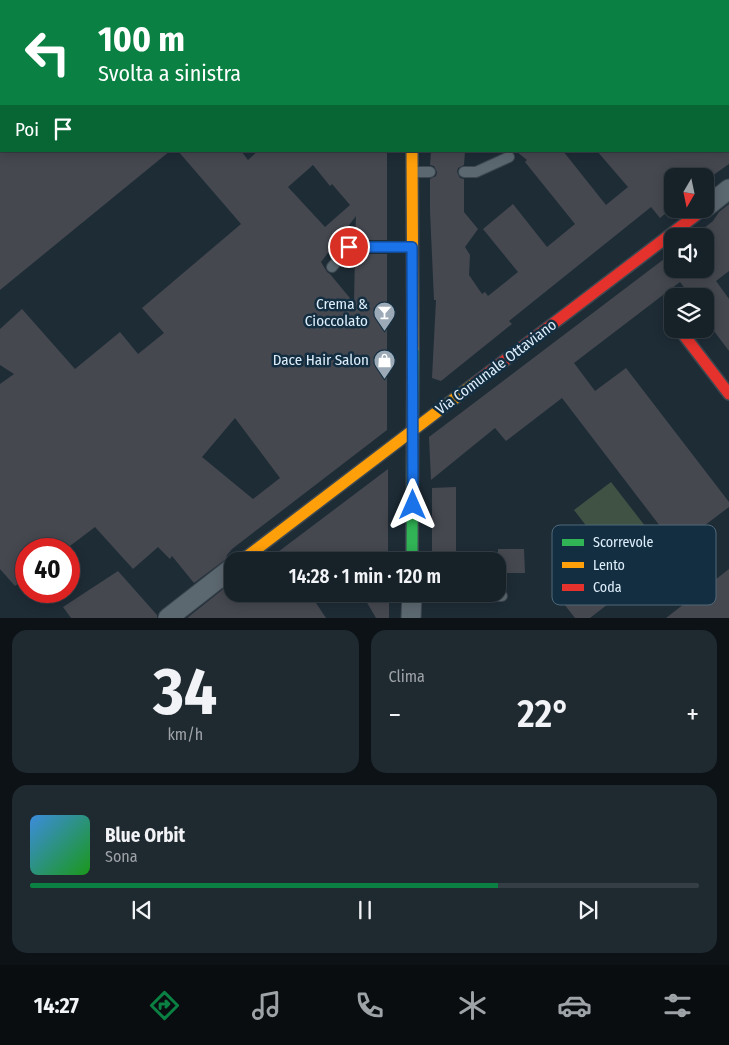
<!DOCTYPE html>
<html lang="it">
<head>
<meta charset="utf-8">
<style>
	:root { --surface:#162128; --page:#1f2930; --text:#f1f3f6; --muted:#9ea3a8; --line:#353e45; --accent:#0b8043 }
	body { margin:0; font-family:"Fira Sans Condensed",sans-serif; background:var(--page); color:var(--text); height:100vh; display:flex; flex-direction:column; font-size:19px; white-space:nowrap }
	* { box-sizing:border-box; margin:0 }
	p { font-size:16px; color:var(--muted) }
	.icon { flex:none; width:28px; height:28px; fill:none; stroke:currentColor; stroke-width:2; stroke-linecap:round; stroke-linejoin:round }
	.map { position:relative; height:618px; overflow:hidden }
	.sheet { display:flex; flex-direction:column; gap:12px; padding:12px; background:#0c1216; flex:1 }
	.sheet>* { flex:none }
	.hud { position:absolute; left:0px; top:0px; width:730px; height:152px; box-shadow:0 2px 12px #0003,0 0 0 1px var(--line); background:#0b8043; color:#fff; overflow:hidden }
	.needle { width:32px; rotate:189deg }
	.fabs { position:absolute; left:664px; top:168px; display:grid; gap:10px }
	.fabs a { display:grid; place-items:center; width:50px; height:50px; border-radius:10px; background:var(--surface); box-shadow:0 2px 12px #0003,0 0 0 1px var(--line); font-size:25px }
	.speed { position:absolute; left:15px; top:538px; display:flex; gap:10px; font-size:25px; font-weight:700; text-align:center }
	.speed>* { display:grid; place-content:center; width:65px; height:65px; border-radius:50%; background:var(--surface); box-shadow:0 2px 12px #0003,0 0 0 1px var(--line); line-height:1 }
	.speed .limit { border:8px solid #d22; background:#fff; color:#111 }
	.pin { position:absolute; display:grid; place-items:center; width:42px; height:42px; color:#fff; margin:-21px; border:2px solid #fff; border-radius:50%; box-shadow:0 1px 5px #0007 }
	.me { position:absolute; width:55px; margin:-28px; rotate:0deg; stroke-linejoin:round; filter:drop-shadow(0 0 4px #0008) }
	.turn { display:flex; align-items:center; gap:18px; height:105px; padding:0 15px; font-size:22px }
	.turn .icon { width:65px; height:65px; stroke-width:2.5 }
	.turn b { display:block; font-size:35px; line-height:42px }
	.then { display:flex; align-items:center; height:48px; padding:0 15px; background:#0003; gap:10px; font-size:19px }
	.big { font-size:38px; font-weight:600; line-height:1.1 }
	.sheet .tile { flex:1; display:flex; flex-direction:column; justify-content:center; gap:8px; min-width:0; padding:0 18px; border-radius:15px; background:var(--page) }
	.sheet .dial { align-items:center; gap:0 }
	.dial b { font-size:65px; line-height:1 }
	.song { display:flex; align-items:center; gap:15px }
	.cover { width:60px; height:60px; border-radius:8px; background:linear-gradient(135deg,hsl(210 70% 55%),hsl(120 70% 35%)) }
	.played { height:5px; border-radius:2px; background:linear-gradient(90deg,var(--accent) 70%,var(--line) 70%) }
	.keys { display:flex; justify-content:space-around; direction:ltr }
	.heat { display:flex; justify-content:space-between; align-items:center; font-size:28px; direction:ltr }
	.sheet .tiles { flex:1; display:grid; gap:12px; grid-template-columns:1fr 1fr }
	.tile:last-child { grid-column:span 2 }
	.trip { position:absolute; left:224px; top:552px; width:282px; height:50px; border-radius:15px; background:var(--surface); box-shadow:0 2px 12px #0003,0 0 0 1px var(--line); font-weight:600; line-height:50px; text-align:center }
	.dock { display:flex; height:80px; justify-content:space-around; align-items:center; background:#090d10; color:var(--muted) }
	.dock .icon { width:35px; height:35px }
	.dock .active { color:var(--accent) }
	.dock b { font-size:22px; color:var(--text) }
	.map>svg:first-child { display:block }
	.green { fill:#405244 }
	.building { fill:#464850; fill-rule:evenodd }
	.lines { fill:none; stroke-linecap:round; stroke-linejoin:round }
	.lane-casing { stroke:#3d4851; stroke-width:12 }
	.street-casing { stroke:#3d4851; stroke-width:21 }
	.fast-casing { stroke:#3d4851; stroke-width:14 }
	.slow-casing { stroke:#3d4851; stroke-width:14 }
	.jam-casing { stroke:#3d4851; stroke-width:14 }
	.lane { stroke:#5c6870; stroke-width:10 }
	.street { stroke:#5c6870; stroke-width:19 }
	.fast { stroke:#30b455; stroke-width:11 }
	.slow { stroke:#ff9f0a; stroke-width:11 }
	.jam { stroke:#e5322d; stroke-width:11 }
	.route-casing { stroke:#114b97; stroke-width:12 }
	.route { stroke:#1a73e8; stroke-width:9 }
	.labels { text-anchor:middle; stroke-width:5; stroke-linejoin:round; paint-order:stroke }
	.poi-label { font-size:15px; fill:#deeefb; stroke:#132e41; text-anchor:end }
	.street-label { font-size:15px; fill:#deeefb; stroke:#132e41 }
	.key { fill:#132e41; stroke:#506879; stroke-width:1 }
	.key-label { font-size:14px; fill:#deeefb }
</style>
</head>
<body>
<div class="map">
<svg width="729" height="618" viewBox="0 0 729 618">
	<rect width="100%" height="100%" fill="#1e2c36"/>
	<path class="green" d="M611,482L659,544L622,572L574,510Z"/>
	<path class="building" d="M0,151H170L0,290Z
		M178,151H241L248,160L258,151H387V240H355L356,216L321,262L327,272L330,274L354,303L355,254H387V430L232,549L227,555L226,559L194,583L172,556L170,559L158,547L133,569L95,527L66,549H26V578L15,586L0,569V384L14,374L0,365V329L22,309L75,369L120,332L138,354L164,333L142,308L241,224ZM313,165L330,186L332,184L350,205L325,227L288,187ZM235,418L280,478L253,499L202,457Z
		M431,151H465L464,165L458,168L457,172L460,178L464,179V212L478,229L465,247L470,255L469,275L482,294L485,292L488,296L518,272L483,229L513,204L547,247L575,224L525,162L527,160L516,151H563L606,205L628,187L597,151H729V164L712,176H672V208L660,218L651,207L509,321L512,324L441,381L432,378L436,300H434L430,211V179L436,176L437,172L434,166L430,165Z
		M729,204V271L716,281L729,299V351L705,319V296H691L680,282L574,363L595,391L626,368L729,502V507L676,547L562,398L506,441L495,428L431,480L429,437L672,253V269H705V236H694L713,221L719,212Z
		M388,469V551L374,561H266Z
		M456,487V561H432V488Z
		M498,549H524L525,573H498Z
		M729,569V618H666Z
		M118,571L157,615V618H71L63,607Z
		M601,576L617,597L590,618H575L564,604Z
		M232,582V594H310L326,618H187Z
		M362,594H389V618H376Z"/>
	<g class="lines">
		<defs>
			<path id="lane" d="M412,172H430
				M464,172H476L509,157
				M332,267L349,247H411
				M412,595L502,596"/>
			<path id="street" d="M412,0V1
				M705,208L729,189
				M168,618L232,568
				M411,618L412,594"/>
			<path id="fast" d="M412,561L413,349"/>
			<path id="slow" d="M412,151L413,349
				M241,561L475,383"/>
			<path id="jam" d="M680,330L729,394
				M475,383L704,209"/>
		</defs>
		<use href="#lane" class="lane-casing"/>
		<use href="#street" class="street-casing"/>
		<use href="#fast" class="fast-casing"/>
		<use href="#slow" class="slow-casing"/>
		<use href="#jam" class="jam-casing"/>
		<use href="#lane" class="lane"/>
		<use href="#street" class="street"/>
		<use href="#fast" class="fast"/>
		<use href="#slow" class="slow"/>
		<use href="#jam" class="jam"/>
	</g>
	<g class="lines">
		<defs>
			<path id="route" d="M349,247H412L413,505"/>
		</defs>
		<use href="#route" class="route-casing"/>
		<use href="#route" class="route"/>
	</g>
	<defs>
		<symbol id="bar-pin" viewBox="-11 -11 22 30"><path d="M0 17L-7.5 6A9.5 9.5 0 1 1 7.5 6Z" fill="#9baab6" stroke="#132e41"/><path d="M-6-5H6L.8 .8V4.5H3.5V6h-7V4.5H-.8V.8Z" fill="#fff"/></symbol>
		<symbol id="shop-pin" viewBox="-11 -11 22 30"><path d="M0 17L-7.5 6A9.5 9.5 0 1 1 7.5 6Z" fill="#9baab6" stroke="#132e41"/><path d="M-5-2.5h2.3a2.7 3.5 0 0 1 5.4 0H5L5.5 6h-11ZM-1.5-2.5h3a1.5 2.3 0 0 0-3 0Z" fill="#fff"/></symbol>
	</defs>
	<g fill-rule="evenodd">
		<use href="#bar-pin" x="372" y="300" width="25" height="34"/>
		<use href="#shop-pin" x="372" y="348" width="25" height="34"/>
	</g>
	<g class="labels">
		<g class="poi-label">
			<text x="368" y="309">Crema &amp;<tspan x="368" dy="17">Cioccolato</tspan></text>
			<text x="369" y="365">Dace Hair Salon</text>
		</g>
		<g class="street-label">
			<text transform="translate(496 367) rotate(-37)" y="5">Via Comunale Ottaviano</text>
		</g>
	</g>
	<rect x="552" y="525" width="164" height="80" rx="8" class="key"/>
	<rect x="562" y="539" width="22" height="7" fill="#30b455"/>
	<rect x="562" y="562" width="22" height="6" fill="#ff9f0a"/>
	<rect x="562" y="584" width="22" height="7" fill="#e5322d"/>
	<g class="key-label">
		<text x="593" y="547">Scorrevole</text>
		<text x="593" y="570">Lento</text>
		<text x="593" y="592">Coda</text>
	</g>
</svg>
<div class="fabs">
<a><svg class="needle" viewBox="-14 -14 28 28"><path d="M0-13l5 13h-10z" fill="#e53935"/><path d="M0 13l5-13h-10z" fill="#9ea3a8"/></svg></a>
<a><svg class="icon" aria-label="sound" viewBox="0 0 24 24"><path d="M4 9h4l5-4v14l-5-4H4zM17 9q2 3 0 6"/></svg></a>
<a><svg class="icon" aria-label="layers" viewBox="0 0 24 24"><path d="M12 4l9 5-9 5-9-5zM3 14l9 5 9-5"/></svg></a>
</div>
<div class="speed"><div class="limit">40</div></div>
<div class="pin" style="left:349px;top:247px;background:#d93025"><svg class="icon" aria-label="arrive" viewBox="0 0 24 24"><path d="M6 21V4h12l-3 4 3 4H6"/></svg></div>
<svg class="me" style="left:413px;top:505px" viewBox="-20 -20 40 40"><path d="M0-17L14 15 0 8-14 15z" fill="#1a73e8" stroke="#fff" stroke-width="4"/></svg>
<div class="trip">14:28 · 1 min · 120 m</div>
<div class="hud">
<div class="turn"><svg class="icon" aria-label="left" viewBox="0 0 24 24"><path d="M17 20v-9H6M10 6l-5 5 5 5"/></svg><div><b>100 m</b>Svolta a sinistra</div></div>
<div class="then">Poi<svg class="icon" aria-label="arrive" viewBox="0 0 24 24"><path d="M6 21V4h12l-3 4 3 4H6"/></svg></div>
</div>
</div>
<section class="sheet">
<div class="tiles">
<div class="tile dial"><b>34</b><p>km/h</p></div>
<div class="tile"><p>Clima</p>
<div class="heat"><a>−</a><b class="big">22°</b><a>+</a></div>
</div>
<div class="tile">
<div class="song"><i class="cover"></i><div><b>Blue Orbit</b><p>Sona</p></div></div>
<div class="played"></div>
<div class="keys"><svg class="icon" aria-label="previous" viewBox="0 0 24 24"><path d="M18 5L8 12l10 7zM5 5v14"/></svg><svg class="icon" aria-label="pause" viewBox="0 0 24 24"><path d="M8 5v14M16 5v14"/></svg><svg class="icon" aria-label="next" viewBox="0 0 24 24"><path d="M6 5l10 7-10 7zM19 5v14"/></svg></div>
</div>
</div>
</section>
<nav class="dock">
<b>14:27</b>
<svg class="icon active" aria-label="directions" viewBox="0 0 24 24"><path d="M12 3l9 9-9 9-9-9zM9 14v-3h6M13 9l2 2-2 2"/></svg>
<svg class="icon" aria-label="music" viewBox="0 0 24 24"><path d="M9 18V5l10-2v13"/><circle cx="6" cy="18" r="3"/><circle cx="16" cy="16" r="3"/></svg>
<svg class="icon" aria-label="phone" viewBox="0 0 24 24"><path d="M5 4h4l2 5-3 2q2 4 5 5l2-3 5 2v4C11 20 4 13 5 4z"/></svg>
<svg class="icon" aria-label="climate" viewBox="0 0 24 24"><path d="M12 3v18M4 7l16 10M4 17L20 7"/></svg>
<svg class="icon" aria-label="car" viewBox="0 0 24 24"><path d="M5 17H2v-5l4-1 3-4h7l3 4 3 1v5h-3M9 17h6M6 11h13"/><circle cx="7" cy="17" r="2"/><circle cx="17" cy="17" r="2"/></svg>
<svg class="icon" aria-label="filters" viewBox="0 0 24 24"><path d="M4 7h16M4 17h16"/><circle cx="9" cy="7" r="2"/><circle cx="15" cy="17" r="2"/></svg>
</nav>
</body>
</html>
